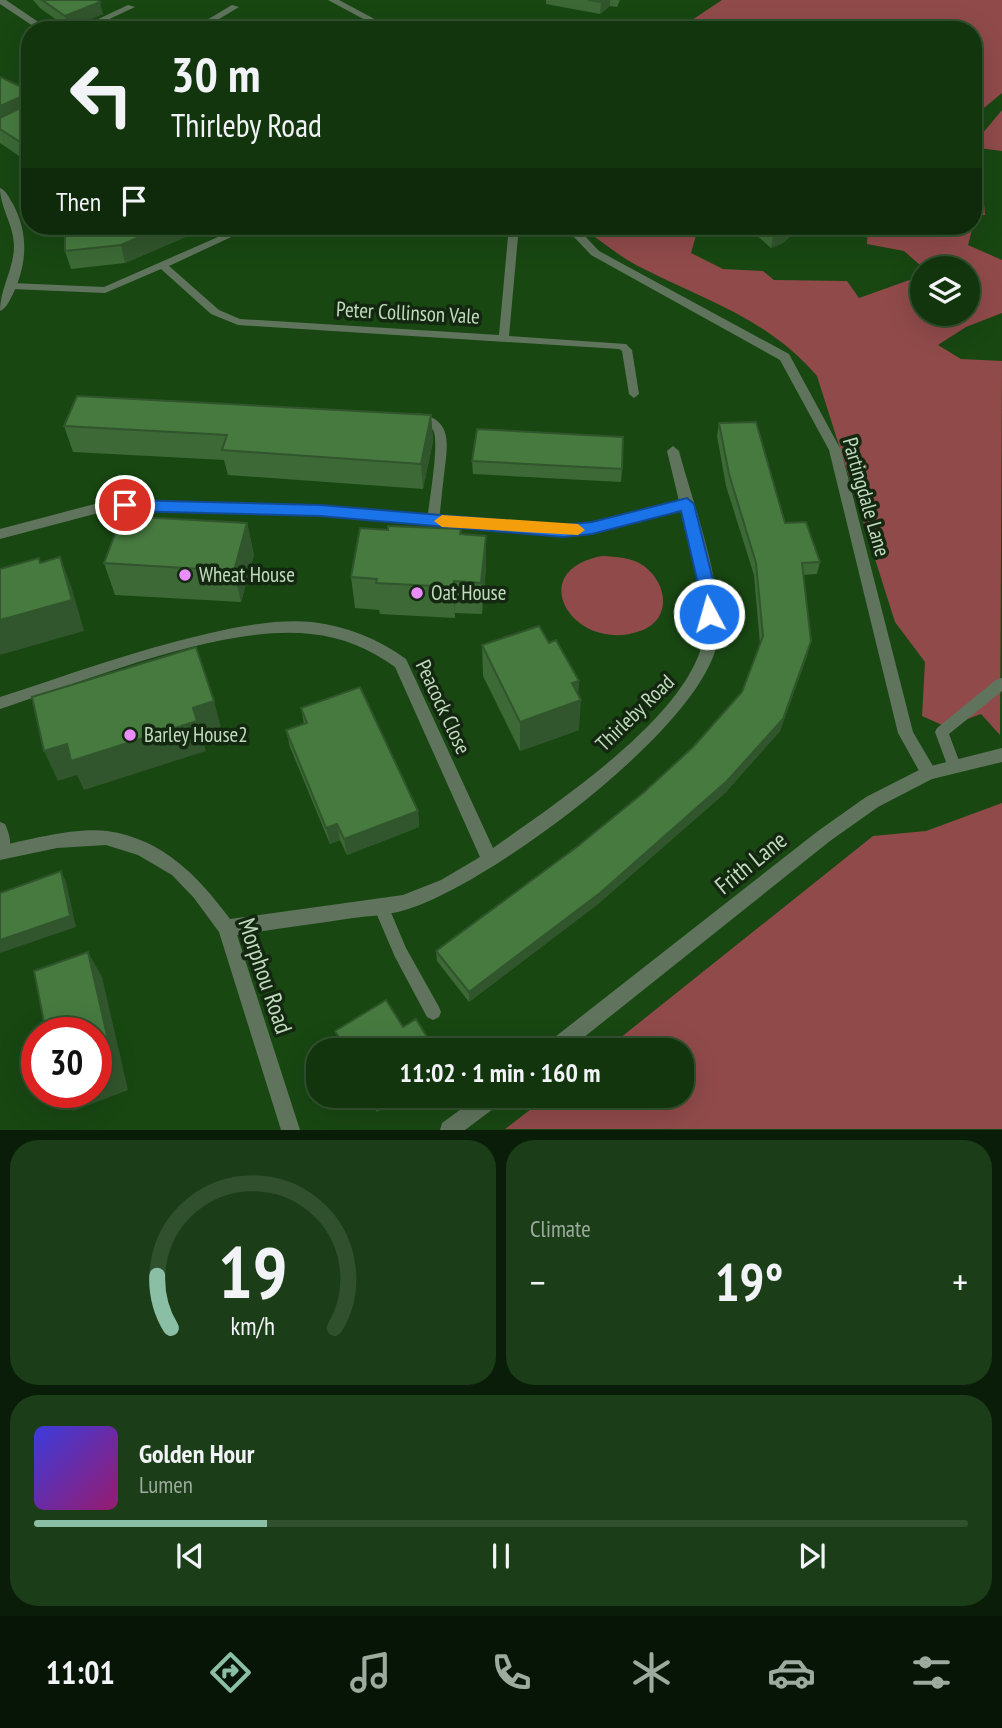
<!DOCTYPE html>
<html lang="en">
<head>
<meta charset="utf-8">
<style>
	:root { --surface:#12350e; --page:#1b3d17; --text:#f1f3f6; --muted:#9cab9e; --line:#31502e; --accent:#8abfa5 }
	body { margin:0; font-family:"PT Sans Narrow",sans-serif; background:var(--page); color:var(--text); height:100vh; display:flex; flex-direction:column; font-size:26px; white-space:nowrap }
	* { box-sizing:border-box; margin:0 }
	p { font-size:23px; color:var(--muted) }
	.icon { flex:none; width:38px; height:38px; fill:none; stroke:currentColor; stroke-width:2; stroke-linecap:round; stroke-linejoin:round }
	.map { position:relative; height:1130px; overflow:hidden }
	.panel { display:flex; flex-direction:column; gap:10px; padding:10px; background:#0a1d08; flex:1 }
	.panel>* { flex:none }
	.banner { position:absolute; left:21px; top:21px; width:961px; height:214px; border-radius:28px; box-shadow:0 7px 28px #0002,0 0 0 2px var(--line); background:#12350e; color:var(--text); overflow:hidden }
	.fabs { position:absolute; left:910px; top:256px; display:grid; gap:14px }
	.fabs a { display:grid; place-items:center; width:70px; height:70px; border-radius:50%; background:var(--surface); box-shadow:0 7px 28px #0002,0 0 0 2px var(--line); font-size:35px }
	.speed { position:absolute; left:21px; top:1017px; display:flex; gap:14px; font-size:35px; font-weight:700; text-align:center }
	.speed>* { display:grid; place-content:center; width:91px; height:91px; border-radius:50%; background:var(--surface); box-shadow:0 7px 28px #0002,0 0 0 2px var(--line); line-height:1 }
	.speed .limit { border:10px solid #d22; background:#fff; color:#111 }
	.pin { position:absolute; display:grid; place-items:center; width:60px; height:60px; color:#fff; margin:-30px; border:4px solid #fff; border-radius:50%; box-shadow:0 2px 7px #0007 }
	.me { position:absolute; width:77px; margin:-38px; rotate:354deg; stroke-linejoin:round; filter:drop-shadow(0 0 5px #0008) }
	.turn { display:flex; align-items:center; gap:24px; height:147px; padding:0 35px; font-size:32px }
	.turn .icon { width:91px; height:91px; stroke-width:2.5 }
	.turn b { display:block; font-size:49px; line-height:60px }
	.then { display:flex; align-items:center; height:66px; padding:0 35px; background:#0003; gap:14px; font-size:26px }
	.big { font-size:52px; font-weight:700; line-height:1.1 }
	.panel .card { flex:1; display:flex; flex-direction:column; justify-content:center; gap:10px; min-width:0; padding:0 24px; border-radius:28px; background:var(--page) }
	.panel .dial { align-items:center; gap:0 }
	.dial svg { height:182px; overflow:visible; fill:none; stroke:var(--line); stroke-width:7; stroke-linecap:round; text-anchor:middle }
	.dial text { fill:var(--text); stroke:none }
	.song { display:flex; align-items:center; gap:21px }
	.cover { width:84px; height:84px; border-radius:10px; background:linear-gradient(135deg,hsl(240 70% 55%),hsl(320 70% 35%)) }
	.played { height:7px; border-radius:4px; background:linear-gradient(90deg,var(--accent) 25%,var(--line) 25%) }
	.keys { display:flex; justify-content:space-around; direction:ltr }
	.heat { display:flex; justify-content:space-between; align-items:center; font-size:38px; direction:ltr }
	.panel .tiles { flex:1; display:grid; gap:10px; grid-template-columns:1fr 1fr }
	.card:last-child { grid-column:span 2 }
	.trip { position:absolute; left:306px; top:1038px; width:388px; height:70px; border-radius:28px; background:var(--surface); box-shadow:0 7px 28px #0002,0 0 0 2px var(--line); font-weight:700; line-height:70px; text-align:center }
	.dock { display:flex; height:112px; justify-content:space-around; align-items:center; background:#071506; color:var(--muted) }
	.dock .icon { width:49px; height:49px }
	.dock .current { color:var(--accent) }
	.dock b { font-size:32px; color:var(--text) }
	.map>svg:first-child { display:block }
	.green { fill:#904a4a; fill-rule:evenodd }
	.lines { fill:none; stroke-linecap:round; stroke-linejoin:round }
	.service { fill:#60745d; fill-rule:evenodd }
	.minor { fill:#60745d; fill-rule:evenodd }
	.tertiary { fill:#60745d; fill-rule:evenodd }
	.wall { fill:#3c6936 }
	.shaded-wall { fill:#31552c }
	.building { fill:#467a3f; stroke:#31552c; stroke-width:2 }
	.route { fill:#1a73e8; stroke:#114b97; stroke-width:2 }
	.slow { fill:#f59e0b }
	.poi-dot { fill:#eb8dfc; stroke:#142811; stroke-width:2.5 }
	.labels { text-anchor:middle; stroke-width:7; stroke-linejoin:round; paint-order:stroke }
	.street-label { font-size:21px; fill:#c2dbbe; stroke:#142811 }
	.poi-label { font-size:21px; fill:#c2dbbe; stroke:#142811; text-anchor:start }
	.near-street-label { font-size:24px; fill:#c2dbbe; stroke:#142811 }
</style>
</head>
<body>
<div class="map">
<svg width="1002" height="1130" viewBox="0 0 1002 1130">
	<rect width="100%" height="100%" fill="#184712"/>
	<path class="green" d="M722,0H1002V93L973,117V30H677Z
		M1002,110V151L979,148L977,140Z
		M973,162L981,170L985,215H976L968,245L1002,260V313L966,327L938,345L961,359L1002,361L1000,735L981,714L962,721L951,729L922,716L925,662L895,622L817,376C768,319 707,301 642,268C623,259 605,244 588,232L590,226H696L697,232L691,253L723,269L763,271L774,280L847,281L859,298L915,278L920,265L904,251L867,244L868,226H973ZM922,268H968V313H922Z
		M602,556C617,557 631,557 644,566C666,582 673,617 643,630C575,657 521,571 602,556Z
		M1002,803V1129H505L548,1096H682V1050H605L873,836L926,831Z"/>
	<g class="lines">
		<path class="service" d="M128,5L135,7L86,30H75Z
			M243,226H255L169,266L219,310L240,319L499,335L509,226H519L509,336L626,344L632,350L639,394L634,398L629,394L622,351L619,349L238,325L211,314L161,269L105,293L12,289L7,286L12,283L104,287Z
			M417,413C455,419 447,447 444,475C442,490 441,505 439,520L433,524L427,520C429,503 440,441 433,430C428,422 421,421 413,420L411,417Z
			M1002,678V691L949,734L961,766L959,770L954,772L949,770L935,732L937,728L997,679Z
			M0,822L5,824C9,832 13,848 9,857L4,859L0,857Z
			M382,901L387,903L406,948L439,1007L441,1012L439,1017L433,1020L427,1017L395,957L374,908L377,903Z"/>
		<path class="minor" d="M0,0H6L50,30H39L0,4Z
			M328,0H339L395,30H384Z
			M232,5L239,7L201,30H190Z
			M0,188C7,191 9,198 13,204C29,234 27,264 13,294C9,301 7,308 0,311C0,288 14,269 14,246C14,225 0,208 0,188Z
			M569,226H579L583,234L599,251L789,354L841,450L913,732L937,773L935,778L929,780L923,778L898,733L829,450L780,360L591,255L574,237Z
			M673,446L679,451C693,504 724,585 718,638C708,725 486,887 405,910C389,915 370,916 353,918C314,924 275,929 237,935L300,1130H281L219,932L194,898L172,875L138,855L106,845L57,848L0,860V846C30,839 77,827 107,831C163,839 198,876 230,919L403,895L441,880L480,857L395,667C370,649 343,637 311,634C221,624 87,681 0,709V697C68,675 136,650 206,634C240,626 277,619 312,622C347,626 378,639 406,659L493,848C555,804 686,718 703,641C711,602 692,548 681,510L592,533L563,536L320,516L125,510L102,512L0,539V529L102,502L125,500L320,506L563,526L592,523L679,501L667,451Z"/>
		<path class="tertiary" d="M1002,748V762L932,779L878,807L830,841L568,1050H544L546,1044L818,831L866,797L923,768Z
			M479,1096H503L501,1103L465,1130H440L442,1123Z"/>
	</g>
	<path class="wall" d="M33,0H97L103,14L68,28L40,8Z
		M546,0H620L617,7L610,6L600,14L546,4Z
		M0,77L30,91V165L25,160L0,143Z
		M65,226H211L125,263L71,269L65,251Z
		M746,226H802L783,243L771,248Z
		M431,415L433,441L423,489L228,475L224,460L73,452L64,426Z
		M719,423L785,523L820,562L817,574L803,575L808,653L780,731L725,793L598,904L469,1002L437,961L436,951L578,846L643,793L693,747L742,692L760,644L754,575L726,486L717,436Z
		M472,461L622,469L621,482L473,474Z
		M247,523L254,555L241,602L115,595L104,563Z
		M461,529V534L486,567L482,614L455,613V618L380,614L379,610L355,608L351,577L388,530Z
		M549,643L579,681L578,694L579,730L520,751L483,676L482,645Z
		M301,708L418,811L419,827L347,855L340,840L330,844L290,747L286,730L304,724Z
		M367,1096H403L377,1112Z"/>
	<path class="shaded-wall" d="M604,0H610V6L600,14L601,2Z
		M100,2L103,14L68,28L65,16Z
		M27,94L30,104L0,126V106Z
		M165,226H211L125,263L121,245Z
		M790,226H802L783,243L771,248L773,235Z
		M431,415L433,441L423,489L421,464Z
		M247,523L254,555L241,602L234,571Z
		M486,536V567L482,614L481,583Z
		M60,557L72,589L84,631L0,655V620Z
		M454,581L455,613V618L453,587Z
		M811,641L780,731L725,793L598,904L469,1002V992Z
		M579,681L577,702L581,700L579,730L520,751V722L572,683Z
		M214,701L222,731L202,738L206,751L84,790L77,775L58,781L44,751Z
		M418,811L419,827L347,855L344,839Z
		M337,824L340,840L330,844L326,828Z
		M61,871L66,882L76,927L0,953V940Z
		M88,952L102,977L128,1090L73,1111L59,1092H96V1073Z
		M350,1096H363L352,1103Z
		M373,1096H403L377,1112Z"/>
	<path class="building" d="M42,0H97L100,2L65,16Z
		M588,0H604L601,2Z
		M0,77L30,91V154L20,142L0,129V118L26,105L27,94L0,106Z
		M65,226H165L121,245L65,251Z
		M762,226H790L786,230L773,235Z
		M77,396L431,415L421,464L222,450L227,435L64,426Z
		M756,422L785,523L806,522L820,562L802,563L811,641L783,719L727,781L600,893L469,992L436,951L578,846L643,793L693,747L742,692L763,636L756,563L729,474L719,423Z
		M477,429L623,437L622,469L472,461Z
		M122,516L247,523L234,571L104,563Z
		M388,526L461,529L460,534L486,536L481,583L454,581L453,587L376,583L377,579L351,577L360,528L388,530Z
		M60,557L72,600L0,620V569L39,558L40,563Z
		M539,626L549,643L556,640L579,681L572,683L581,700L520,722L482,645Z
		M196,647L214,701L193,708L197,721L71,761L67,744L44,751L32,697Z
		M360,687L418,811L344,839L337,824L326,828L286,730L307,723L301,708Z
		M61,871L70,916L0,940V893Z
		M88,952L114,1066L96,1073V1032H46L34,971Z
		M386,1000L403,1027L416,1019L435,1050H329L328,1049L341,1041L335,1031Z"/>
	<path class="route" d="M687,498L694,504L715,588L717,614L709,621L701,614L699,588L681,511L592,534L563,537L320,516L125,511L117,505L125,500L320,505L563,525L592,522Z"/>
	<path class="slow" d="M442,515L578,524L585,530L578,535L442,527L434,521Z"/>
	<g class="poi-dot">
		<circle cx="185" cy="575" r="7"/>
		<circle cx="417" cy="593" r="7"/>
		<circle cx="130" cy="735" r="7"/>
	</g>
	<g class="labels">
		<g class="street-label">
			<text transform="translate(408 313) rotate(3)" y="7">Peter Collinson Vale</text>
			<text transform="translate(866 497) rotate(74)" y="7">Partingdale Lane</text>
			<text transform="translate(443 707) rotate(65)" y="7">Peacock Close</text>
			<text transform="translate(635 713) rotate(-44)" y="7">Thirleby Road</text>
		</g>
		<g class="poi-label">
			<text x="199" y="582">Wheat House</text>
			<text x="431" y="600">Oat House</text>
			<text x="144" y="742">Barley House2</text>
		</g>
		<g class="near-street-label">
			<text transform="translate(751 863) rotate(-39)" y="8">Frith Lane</text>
			<text transform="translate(265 976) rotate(71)" y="8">Morphou Road</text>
		</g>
	</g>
</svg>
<div class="fabs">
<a><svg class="icon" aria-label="layers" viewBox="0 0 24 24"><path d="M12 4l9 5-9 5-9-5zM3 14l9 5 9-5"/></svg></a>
</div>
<div class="speed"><div class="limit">30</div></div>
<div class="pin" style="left:125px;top:505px;background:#d93025"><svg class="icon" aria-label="arrive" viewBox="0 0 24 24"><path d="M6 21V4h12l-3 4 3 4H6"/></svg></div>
<svg class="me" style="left:709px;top:614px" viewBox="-20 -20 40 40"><circle r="17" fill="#1a73e8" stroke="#fff" stroke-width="3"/><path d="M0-11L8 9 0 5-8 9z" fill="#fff"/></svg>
<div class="trip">11:02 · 1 min · 160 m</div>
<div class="banner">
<div class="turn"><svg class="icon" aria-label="left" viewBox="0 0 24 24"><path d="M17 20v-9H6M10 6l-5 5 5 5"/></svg><div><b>30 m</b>Thirleby Road</div></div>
<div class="then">Then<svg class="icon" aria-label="arrive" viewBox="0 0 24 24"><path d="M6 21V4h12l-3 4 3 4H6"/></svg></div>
</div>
</div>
<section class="panel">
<div class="tiles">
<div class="card dial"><svg viewBox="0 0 100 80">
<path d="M14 69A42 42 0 1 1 86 69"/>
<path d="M14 69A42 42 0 0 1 8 46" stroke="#8abfa5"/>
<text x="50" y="56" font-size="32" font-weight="700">19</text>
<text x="50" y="72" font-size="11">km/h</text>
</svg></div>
<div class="card"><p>Climate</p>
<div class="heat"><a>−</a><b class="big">19°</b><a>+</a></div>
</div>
<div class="card">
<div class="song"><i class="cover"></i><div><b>Golden Hour</b><p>Lumen</p></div></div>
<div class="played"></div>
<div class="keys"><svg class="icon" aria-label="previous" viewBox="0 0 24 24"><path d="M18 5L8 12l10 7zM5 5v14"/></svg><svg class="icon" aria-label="pause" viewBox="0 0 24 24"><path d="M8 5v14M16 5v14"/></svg><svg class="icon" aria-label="next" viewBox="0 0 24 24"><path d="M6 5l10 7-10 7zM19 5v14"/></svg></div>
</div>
</div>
</section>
<nav class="dock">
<b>11:01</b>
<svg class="icon current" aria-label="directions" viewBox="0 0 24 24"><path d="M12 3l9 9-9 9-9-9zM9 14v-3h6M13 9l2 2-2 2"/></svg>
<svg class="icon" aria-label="music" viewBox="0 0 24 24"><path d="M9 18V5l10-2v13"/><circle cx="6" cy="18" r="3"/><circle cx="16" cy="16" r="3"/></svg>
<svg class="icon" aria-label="phone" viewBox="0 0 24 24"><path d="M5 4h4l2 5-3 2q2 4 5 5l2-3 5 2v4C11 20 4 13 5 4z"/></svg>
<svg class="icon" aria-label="climate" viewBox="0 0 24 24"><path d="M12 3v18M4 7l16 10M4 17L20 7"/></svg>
<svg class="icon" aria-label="car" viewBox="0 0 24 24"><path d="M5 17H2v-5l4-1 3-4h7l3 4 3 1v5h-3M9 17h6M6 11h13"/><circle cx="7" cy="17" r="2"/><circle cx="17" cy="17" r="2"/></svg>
<svg class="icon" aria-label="filters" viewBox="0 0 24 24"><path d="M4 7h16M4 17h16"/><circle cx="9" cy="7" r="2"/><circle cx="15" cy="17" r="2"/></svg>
</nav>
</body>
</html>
